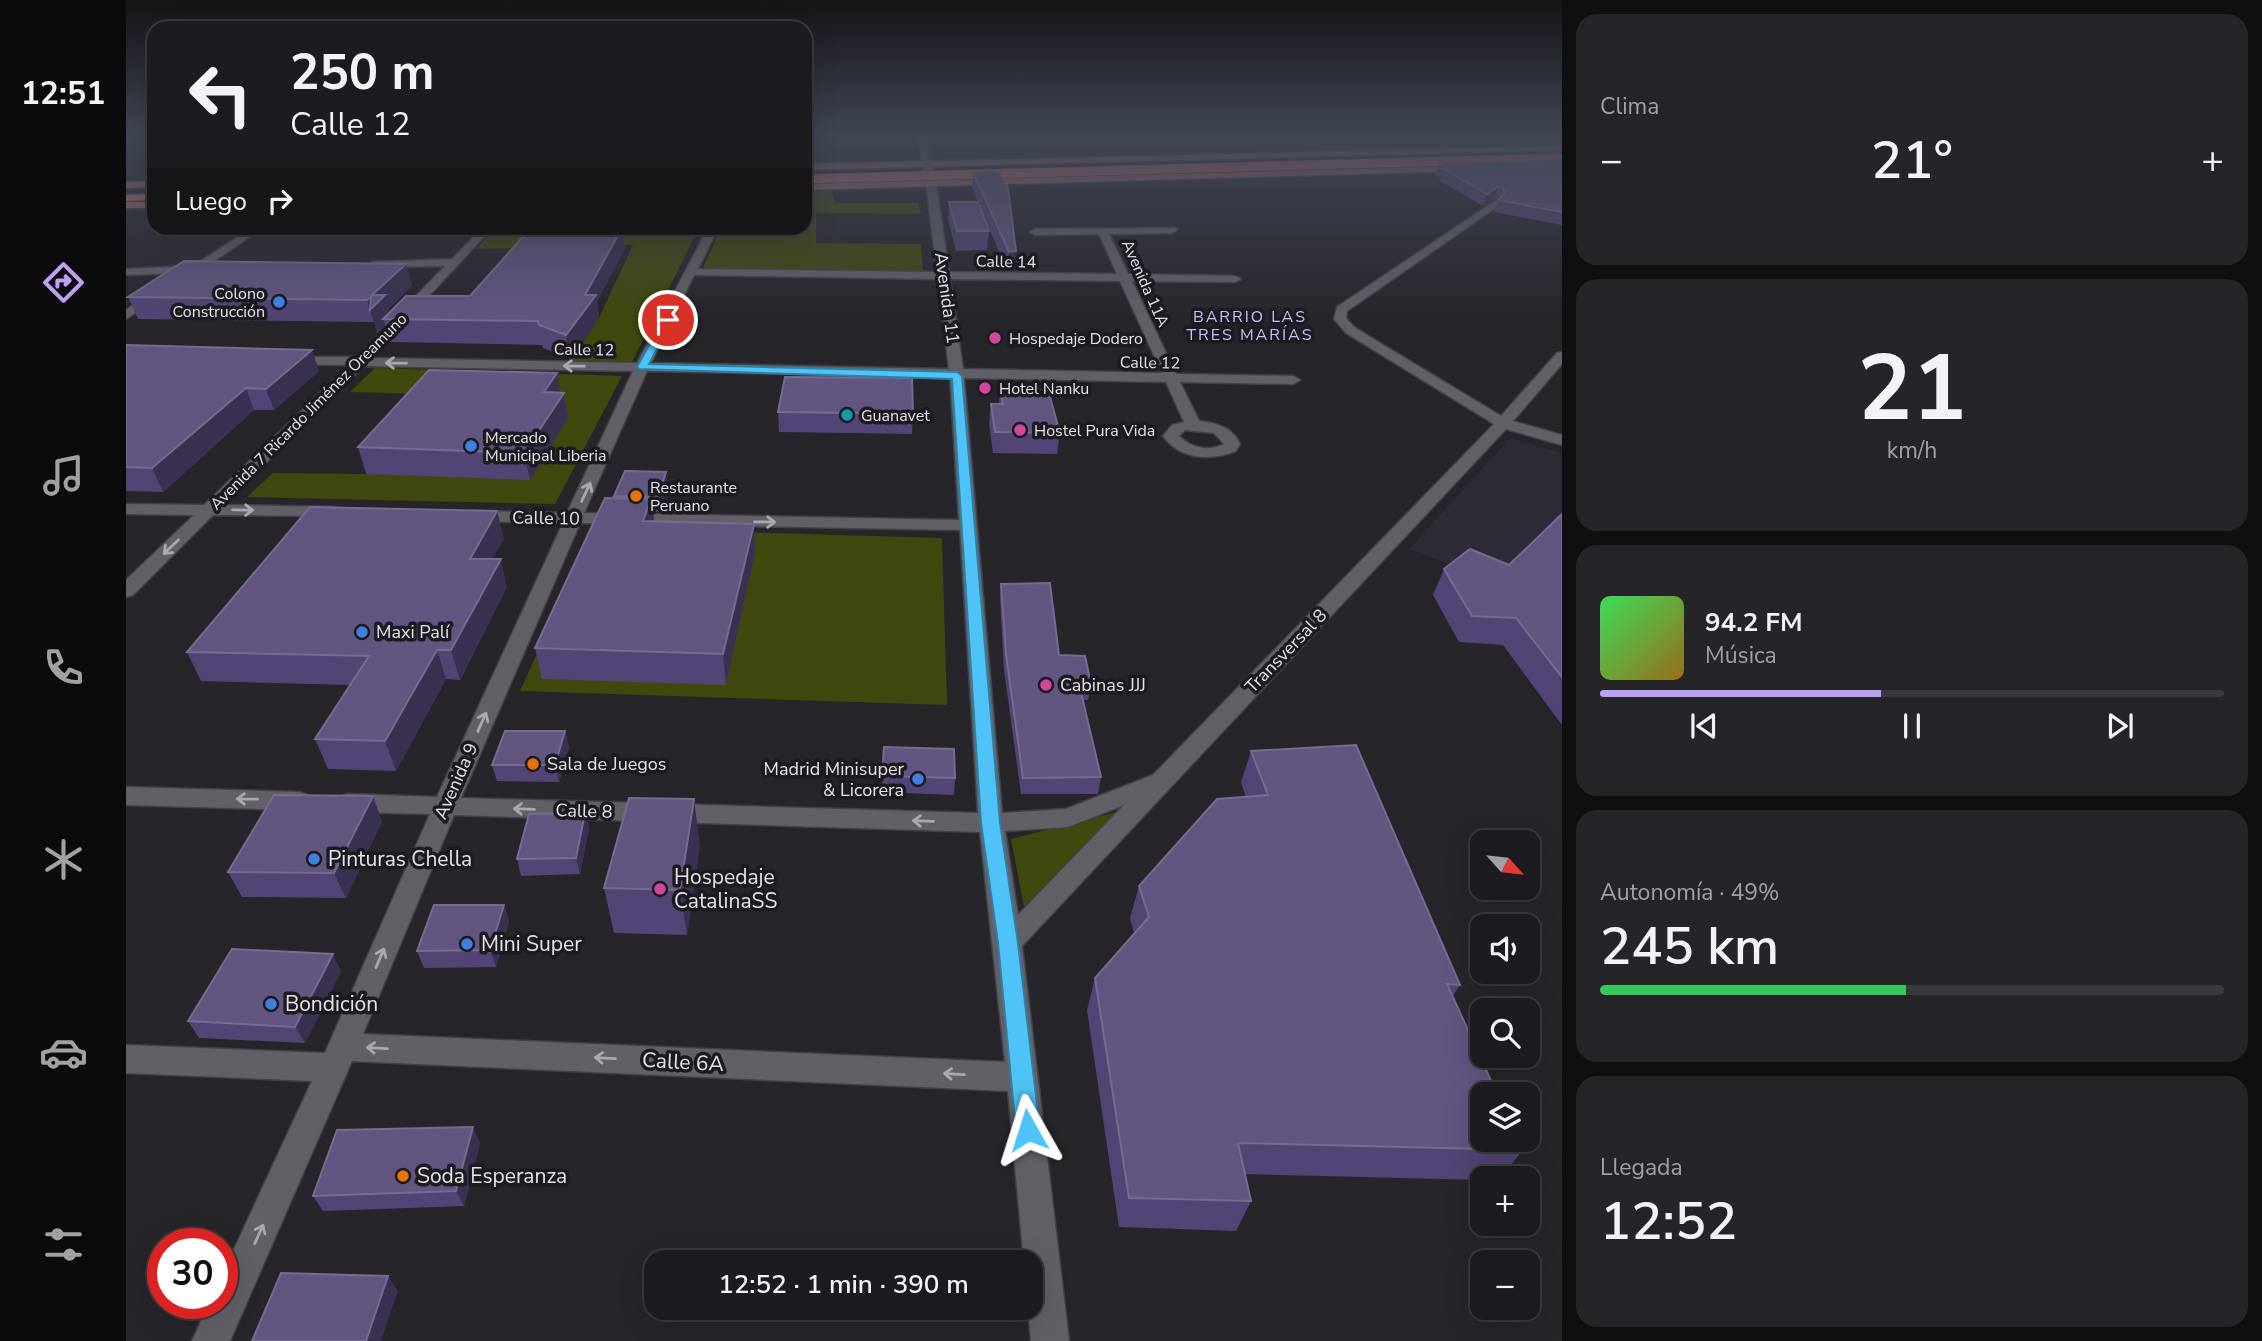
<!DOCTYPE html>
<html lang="es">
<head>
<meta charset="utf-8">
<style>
	:root { --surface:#1c1c20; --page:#252529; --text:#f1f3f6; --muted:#a0a1a5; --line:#3a3a3e; --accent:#bca0f2 }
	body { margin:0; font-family:"Nunito Sans",sans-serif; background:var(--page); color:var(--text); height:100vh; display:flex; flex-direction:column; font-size:26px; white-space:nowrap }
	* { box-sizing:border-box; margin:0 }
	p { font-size:23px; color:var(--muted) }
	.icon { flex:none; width:38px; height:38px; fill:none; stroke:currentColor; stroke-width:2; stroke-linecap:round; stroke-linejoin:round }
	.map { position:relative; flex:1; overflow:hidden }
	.side { display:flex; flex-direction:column; gap:14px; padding:14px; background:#0f0f12; width:700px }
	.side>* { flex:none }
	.guide { position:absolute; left:21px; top:21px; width:665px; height:214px; border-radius:21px; box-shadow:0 7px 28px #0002,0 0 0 2px var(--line); background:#1c1c20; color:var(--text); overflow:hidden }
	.needle { width:46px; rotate:117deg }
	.controls { position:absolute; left:1344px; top:830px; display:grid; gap:14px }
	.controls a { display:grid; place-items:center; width:70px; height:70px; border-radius:14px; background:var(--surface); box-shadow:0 7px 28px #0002,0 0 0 2px var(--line); font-size:35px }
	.speed { position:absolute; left:21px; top:1228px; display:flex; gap:14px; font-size:35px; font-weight:700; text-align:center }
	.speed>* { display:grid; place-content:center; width:91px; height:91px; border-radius:50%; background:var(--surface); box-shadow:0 7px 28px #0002,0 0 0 2px var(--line); line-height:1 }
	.speed .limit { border:10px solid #d22; background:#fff; color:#111 }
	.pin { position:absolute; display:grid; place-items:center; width:60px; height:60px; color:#fff; margin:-30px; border:4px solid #fff; border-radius:50%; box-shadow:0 2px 7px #0007 }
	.me { position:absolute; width:77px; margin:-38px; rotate:354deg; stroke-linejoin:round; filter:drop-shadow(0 0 5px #0008) }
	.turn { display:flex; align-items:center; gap:24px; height:147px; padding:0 28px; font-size:32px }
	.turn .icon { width:91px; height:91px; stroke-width:2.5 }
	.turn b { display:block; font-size:49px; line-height:60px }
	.then { display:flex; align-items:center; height:66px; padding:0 28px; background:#0003; gap:14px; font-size:26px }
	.big { font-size:52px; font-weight:600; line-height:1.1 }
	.side .tile { flex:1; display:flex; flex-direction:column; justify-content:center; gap:10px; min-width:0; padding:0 24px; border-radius:21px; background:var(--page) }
	.side .dial { align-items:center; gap:0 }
	.dial b { font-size:91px; line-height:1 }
	.song { display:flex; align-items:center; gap:21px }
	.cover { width:84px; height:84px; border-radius:10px; background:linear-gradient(135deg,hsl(130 70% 55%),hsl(40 70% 35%)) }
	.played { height:7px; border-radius:4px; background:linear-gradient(90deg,var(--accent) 45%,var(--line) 45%) }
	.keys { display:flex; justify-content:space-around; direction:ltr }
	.heat { display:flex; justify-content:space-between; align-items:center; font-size:38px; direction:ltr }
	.charge { height:10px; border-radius:5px; background:linear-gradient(90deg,#34c759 49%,var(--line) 0) }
	.trip { position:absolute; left:518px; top:1250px; width:399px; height:70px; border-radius:21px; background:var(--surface); box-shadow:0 7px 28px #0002,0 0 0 2px var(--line); font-weight:600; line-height:70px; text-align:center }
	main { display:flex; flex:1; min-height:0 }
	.tabs { display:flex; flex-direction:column; width:126px; justify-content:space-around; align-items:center; background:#0b0b0d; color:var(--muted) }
	.tabs .icon { width:49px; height:49px }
	.tabs .current { color:var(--accent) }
	.tabs b { font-size:32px; color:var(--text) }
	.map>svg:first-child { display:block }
	.built { fill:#2e2b36 }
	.green { fill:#3f490d }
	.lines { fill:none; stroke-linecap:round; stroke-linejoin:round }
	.minor-casing { stroke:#424146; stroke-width:3 }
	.major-casing { stroke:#424146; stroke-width:3 }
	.highway-casing { stroke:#424146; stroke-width:3 }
	.minor { fill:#616066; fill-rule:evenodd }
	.major { fill:#a86d6a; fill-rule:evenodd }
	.highway { fill:#d7756c; fill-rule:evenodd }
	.highway-bridge-casing { stroke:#424146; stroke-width:10; stroke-linecap:butt }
	.highway-bridge { stroke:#d7756c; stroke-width:9 }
	.wall { fill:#524474 }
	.shaded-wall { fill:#3a3051 }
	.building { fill:#625580; stroke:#766b90; stroke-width:2 }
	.oneway { stroke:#a9a8ad }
	.route { fill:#4fc3f7; stroke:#337fa1; stroke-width:2 }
	.shop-dot { fill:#3f7fe0; stroke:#1d1b21; stroke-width:2.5 }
	.hotel-dot { fill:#d1479c; stroke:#1d1b21; stroke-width:2.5 }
	.culture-dot { fill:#0f9aa8; stroke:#1d1b21; stroke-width:2.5 }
	.food-dot { fill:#e8710a; stroke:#1d1b21; stroke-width:2.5 }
	.labels { text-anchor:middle; stroke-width:7; stroke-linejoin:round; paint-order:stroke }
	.far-street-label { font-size:16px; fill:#e4e3e7; stroke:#1d1b21 }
	.far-poi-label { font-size:16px; fill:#e4e3e7; stroke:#1d1b21; text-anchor:start }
	.far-neighbourhood-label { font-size:16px; letter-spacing:2px; fill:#ccbff8; stroke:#1d1b21 }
	.street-label { font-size:18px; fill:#e4e3e7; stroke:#1d1b21 }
	.poi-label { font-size:18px; fill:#e4e3e7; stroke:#1d1b21; text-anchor:start }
	.near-poi-label { font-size:21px; fill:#e4e3e7; stroke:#1d1b21; text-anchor:start }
	.near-street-label { font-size:21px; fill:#e4e3e7; stroke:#1d1b21 }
</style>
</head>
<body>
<main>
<nav class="tabs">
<b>12:51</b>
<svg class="icon current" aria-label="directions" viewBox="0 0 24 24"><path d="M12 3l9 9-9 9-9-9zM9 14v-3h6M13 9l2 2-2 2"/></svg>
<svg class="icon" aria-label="music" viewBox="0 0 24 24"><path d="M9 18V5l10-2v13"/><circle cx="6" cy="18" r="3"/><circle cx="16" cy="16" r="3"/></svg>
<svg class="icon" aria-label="phone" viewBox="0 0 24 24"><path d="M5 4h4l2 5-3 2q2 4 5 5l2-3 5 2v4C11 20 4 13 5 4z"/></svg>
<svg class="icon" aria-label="climate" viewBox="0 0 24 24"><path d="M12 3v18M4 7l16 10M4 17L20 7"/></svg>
<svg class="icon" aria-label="car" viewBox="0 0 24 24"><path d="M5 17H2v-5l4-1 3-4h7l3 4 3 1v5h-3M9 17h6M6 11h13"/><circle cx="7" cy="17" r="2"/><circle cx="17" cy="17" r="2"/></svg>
<svg class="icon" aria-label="filters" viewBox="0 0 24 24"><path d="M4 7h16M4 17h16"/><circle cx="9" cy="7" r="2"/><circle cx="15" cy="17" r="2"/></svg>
</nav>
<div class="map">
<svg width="1436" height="1341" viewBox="0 0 1436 1341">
	<rect width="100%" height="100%" fill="#26252a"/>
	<path class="built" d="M1384,438L1436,453V606L1283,549Z"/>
	<path class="green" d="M704,189L709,203H792L795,214L690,213V243L795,244L797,273L576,270L595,228H679V190Z
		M369,228H573L506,362H444L473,318L507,245L350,249Z
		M249,368L496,376L429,504L121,497L147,473L240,474L435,398L224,392Z
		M468,528L816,538L821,705L394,691Z
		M991,812L898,907L885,839Z"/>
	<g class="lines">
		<defs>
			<path id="minor" d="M791,134H799L810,183L823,272L991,274L973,234L909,235L904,232L909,229L1050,228L1051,230L1046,233L983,234L1002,274L1109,276L1115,279L1109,282L1006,281L1050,374L1167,376L1174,380L1167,384L1054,382L1073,421C1091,423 1106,427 1114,444L1110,451C1084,461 1054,460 1037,436L1046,425L1058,422L1040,382L838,378L876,813L940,809L1027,775L1368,424L1220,333L1208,319L1211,307L1369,201L1372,202V206L1221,311L1220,318L1228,327L1254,343L1375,416L1431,353L1436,352V364L1387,421L1436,435V445L1380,429L896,946L943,1341H905L902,1307H905V1262H898L882,1091L226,1061L104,1341H66L83,1304H96V1275L186,1081L0,1073V1045L199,1053L304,814L222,812L213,809L210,803L213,797L222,794L311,797L437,523L345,521L336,516L345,511L441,513L507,371L238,366L97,505L208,507L217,512L214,516L87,515L7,595L0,597V580L68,515L0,514V504L78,505L223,365L161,364L154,360L156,357H231L319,266L250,267L244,264L246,262L326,259L356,228H366L245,358L511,363L582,228H592L572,269L811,272L800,183ZM568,275L812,279L823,369L525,363ZM824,279L994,281L1036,373L837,369ZM521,371L824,377L833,520L458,513ZM1059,430L1088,433L1098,444C1083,452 1065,448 1053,436ZM454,523L834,530L852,813L335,798ZM998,805L892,915L879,831L942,827ZM328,815L854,832L879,1062L237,1034Z
				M126,228H137L64,277H56V273L0,275V269L67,266Z
				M26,292L36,295L0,319V310Z
				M0,787L173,792L182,795L185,801L182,807L173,810L0,805Z"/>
			<path id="major" d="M1436,146V150L679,170V164Z
				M1341,166L1342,168L1338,171L679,190V184Z
				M28,181V187L0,188V182Z
				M0,202H28V208H0Z"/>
			<path id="highway" d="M28,194V200L0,201V195Z"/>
		</defs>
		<use href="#minor" class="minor-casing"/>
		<use href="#major" class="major-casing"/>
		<use href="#highway" class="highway-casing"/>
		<use href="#minor" class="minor"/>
		<use href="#major" class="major"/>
		<use href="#highway" class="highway"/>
		<defs>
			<path id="highway-bridge" d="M679,179L1436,158"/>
		</defs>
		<use href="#highway-bridge" class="highway-bridge-casing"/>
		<use href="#highway-bridge" class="highway-bridge"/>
	</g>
	<path class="wall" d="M1436,160V225L1368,212L1373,200L1368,199L1357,206L1314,181L1315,178L1309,175L1313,164Z
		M847,172H873L888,269L881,270L854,207L863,231L861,250L830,251L822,220L823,202H852L846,188Z
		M497,228L499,248L471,301L473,318L445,359L417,348L416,345L263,342L259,325L251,333L248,322L12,319L2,297L286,285L263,308L264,312L344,296Z
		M0,345L193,371L148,410H128L37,492L0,491Z
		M874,390L934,433L931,454L867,453L863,424L865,404H873Z
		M434,393H438L442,418L404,480L240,474L232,447Z
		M652,412L787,414L786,434L653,432Z
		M542,486L534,512H527L528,522L628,524L629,553L600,685L416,679L409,648L488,498V496Z
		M1436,514V725L1377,645L1333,642L1307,595L1318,569L1383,565Z
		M378,538L366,559L381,587L334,680L320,679L270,771L202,769L189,739L225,685L75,681L61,652Z
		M875,584L933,655L965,684L962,700H957L975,777L972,794H895L878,670L874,599Z
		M439,731L443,747L433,782L371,781L366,765Z
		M758,747L829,778L828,795L756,792Z
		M1125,751L1334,985L1327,996L1397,1150L1374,1178H1356V1180L1119,1174L1125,1201L1110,1231L993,1227L961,1010L969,978L1008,933L1004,918L1013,886L1120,797L1115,782Z
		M459,813L463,829L454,874L395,876L391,859Z
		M256,821L220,898L116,897L102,872Z
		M574,845L561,935L488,933L478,888Z
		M378,905L383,921L370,967L298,968L291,951Z
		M215,971L179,1043L73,1038L62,1021Z
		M354,1143L338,1206L197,1211L187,1196Z"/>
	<path class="shaded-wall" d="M1372,187L1368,199L1357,206L1361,194Z
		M497,228L499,248L471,301L473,318L445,359L440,335L459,295Z
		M890,251L888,269L881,270L883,252Z
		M280,264L286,285L263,308L266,318L257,319L259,325L251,333L241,300Z
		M186,350L193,371L148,410L140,389Z
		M431,373L435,397L438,393L442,418L404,480L398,453L418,392Z
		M120,388L128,410L37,492L26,468Z
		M540,472L542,486L534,512L532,497Z
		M525,499L529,527L517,521Z
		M371,511L378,538L351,586L344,559Z
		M628,524L629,553L600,685L597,654Z
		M375,559L381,587L334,680L325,650Z
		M311,650L320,679L270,771L259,741Z
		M439,731L443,747L433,782L429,765Z
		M247,796L256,821L220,898L208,873Z
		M568,799L574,845L561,935L554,890Z
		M459,813L463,829L454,874L450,858Z
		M378,905L383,921L370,967L364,950Z
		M207,954L215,971L179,1043L169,1027Z
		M347,1127L354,1143L338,1206L330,1191Z
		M262,1276L272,1291L255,1341H240Z"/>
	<path class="building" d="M1436,160V212L1372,200L1379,194L1377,188L1372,187L1361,194L1318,169H1323L1313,164Z
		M847,172H873L882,188L890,251L883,252Z
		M823,202H852L863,231H831Z
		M496,228L459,295H470L440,335L413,325L412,321L257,319L280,296H344L403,230Z
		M58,261L280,264L246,295H259L244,310L245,297L241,300L2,297Z
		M0,345L186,350L140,389L120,388L26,468L0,467Z
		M303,370L431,373L418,392L438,393L398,453L232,447Z
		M659,377L786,378L787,414L652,412Z
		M874,390H922L934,433L869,432L865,404H877Z
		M499,471L540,472L532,497L488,496Z
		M479,498L525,499L517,521L628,524L597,654L409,648Z
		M184,507L371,511L344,559H375L325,650H311L259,741L189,739L243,656L61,652Z
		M1436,514V677L1390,618L1346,616L1318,569L1344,549L1383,565Z
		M924,583L933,655L959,656L965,684H953L975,777L897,778L880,654L875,584Z
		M379,731H439L429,765H366Z
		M1230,745L1334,985L1321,984L1371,1094H1356V1139H1392L1397,1150L1112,1143L1125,1201L1003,1198L969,978L1023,917L1013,886L1091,799L1142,795L1125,751Z
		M758,747L828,749L829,778L756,776Z
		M148,795L247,796L208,873L102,872Z
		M503,798L568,799L554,890L478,888Z
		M459,813L450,858L391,859L403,814Z
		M308,905H378L364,950L291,951Z
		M106,949L207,954L169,1027L62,1021Z
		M347,1127L330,1191L187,1196L211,1130Z
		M155,1273L262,1276L240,1341H126Z"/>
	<defs><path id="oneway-shaft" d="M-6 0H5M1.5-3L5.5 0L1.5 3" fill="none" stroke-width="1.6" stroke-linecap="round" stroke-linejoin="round" transform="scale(1.75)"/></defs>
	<g class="oneway">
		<use href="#oneway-shaft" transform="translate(270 363) rotate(-179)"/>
		<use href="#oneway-shaft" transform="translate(448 366) rotate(-179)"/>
		<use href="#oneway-shaft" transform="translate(460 492) rotate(-65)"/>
		<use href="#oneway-shaft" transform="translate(117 510) rotate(1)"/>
		<use href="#oneway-shaft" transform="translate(639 522) rotate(1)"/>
		<use href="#oneway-shaft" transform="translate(45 547) rotate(136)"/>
		<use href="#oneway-shaft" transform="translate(356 722) rotate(-66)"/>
		<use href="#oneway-shaft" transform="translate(121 799) rotate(-179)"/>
		<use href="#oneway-shaft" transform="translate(398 809) rotate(-178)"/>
		<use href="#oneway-shaft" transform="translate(797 821) rotate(-178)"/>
		<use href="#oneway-shaft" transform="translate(254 958) rotate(-67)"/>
		<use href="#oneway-shaft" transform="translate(251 1048) rotate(-177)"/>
		<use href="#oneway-shaft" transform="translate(479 1058) rotate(-177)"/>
		<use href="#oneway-shaft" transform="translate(828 1074) rotate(-177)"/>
		<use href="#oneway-shaft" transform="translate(133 1234) rotate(-66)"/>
	</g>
	<linearGradient id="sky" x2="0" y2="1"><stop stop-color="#151417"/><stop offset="0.42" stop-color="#414655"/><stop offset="1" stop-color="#414655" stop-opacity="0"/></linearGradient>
	<rect width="1436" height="322" fill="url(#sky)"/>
	<path class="route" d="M542,317L546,320L523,364L831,372L836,376L874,823L892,943L914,1130L911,1138L902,1142L893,1138L890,1130L872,943L855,823L826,379L513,369L511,367L537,320Z"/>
	<g class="shop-dot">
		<circle cx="153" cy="302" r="7"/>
		<circle cx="345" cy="446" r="7"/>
		<circle cx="236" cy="632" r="7"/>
		<circle cx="792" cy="779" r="7"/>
		<circle cx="188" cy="859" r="7"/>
		<circle cx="341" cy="944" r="7"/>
		<circle cx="145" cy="1004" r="7"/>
	</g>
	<g class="hotel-dot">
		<circle cx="869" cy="338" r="7"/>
		<circle cx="859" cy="388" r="7"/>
		<circle cx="894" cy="430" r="7"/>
		<circle cx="920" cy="685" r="7"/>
		<circle cx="534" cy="889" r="7"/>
	</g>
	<circle class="culture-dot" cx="721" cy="415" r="7"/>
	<g class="food-dot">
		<circle cx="510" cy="496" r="7"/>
		<circle cx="407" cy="764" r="7"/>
		<circle cx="277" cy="1176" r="7"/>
	</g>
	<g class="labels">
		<g class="far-street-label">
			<text transform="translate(880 261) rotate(1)" y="6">Calle 14</text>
			<text transform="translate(1020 283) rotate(66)" y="6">Avenida 11A</text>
			<text transform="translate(458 349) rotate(1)" y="6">Calle 12</text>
			<text transform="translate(1024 362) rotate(1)" y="6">Calle 12</text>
			<text transform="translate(182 411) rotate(-45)" y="6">Avenida 7 Ricardo Jiménez Oreamuno</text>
		</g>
		<g class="far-poi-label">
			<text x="139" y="299" text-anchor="end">Colono<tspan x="139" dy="18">Construcción</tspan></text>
			<text x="883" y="344">Hospedaje Dodero</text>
			<text x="873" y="394">Hotel Nanku</text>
			<text x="735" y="421">Guanavet</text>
			<text x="908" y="436">Hostel Pura Vida</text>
			<text x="359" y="443">Mercado<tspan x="359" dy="18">Municipal Liberia</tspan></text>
			<text x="524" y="493">Restaurante<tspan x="524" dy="18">Peruano</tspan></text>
		</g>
		<g class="far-neighbourhood-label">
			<text x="1124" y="322">BARRIO LAS<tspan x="1124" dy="18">TRES MARÍAS</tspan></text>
		</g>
		<g class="street-label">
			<text transform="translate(821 298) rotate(82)" y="6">Avenida 11</text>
			<text transform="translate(420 518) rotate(1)" y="6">Calle 10</text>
			<text transform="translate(1160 651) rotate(-46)" y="6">Transversal 8</text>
			<text transform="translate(330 781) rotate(-66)" y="6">Avenida 9</text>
			<text transform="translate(458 811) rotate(2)" y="6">Calle 8</text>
		</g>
		<g class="poi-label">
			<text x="250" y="638">Maxi Palí</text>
			<text x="934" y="691">Cabinas JJJ</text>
			<text x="421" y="770">Sala de Juegos</text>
			<text x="778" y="775" text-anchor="end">Madrid Minisuper<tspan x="778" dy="21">&amp; Licorera</tspan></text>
		</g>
		<g class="near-poi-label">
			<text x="202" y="866">Pinturas Chella</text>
			<text x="548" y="884">Hospedaje<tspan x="548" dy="24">CatalinaSS</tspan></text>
			<text x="355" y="951">Mini Super</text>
			<text x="159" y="1011">Bondición</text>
			<text x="291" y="1183">Soda Esperanza</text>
		</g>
		<g class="near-street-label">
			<text transform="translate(557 1062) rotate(3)" y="7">Calle 6A</text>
		</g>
	</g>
</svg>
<div class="controls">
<a><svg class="needle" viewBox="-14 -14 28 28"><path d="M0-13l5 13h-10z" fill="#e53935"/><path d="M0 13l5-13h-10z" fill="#a0a1a5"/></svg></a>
<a><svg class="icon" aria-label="sound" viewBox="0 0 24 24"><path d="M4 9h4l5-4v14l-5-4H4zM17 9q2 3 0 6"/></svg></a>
<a><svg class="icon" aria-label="search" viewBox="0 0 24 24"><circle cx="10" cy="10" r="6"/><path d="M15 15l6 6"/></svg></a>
<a><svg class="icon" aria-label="layers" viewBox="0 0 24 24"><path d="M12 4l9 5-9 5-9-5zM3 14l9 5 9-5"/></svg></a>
<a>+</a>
<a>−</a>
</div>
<div class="speed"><div class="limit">30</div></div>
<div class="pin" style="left:542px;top:320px;background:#d93025"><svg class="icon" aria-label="arrive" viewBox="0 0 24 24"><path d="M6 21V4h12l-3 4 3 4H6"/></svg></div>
<svg class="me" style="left:902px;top:1130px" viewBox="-20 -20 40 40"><path d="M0-17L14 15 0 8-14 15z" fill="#4fc3f7" stroke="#fff" stroke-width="4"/></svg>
<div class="trip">12:52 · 1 min · 390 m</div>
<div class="guide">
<div class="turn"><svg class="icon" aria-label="left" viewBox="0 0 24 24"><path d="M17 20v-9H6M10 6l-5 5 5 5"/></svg><div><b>250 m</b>Calle 12</div></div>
<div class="then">Luego<svg class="icon" aria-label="right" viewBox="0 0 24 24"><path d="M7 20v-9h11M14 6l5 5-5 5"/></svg></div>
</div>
</div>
<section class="side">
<div class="tile"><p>Clima</p>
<div class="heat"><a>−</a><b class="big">21°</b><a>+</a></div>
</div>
<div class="tile dial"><b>21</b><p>km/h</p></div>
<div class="tile">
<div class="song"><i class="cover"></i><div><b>94.2 FM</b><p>Música</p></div></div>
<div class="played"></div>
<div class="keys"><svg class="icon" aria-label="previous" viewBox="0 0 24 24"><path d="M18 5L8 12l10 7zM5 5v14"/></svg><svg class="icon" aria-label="pause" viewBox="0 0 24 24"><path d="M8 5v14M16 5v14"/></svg><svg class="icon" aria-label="next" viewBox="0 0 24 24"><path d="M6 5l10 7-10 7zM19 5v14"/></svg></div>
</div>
<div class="tile"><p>Autonomía · 49%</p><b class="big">245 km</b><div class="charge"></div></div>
<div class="tile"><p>Llegada</p><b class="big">12:52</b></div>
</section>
</main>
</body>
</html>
